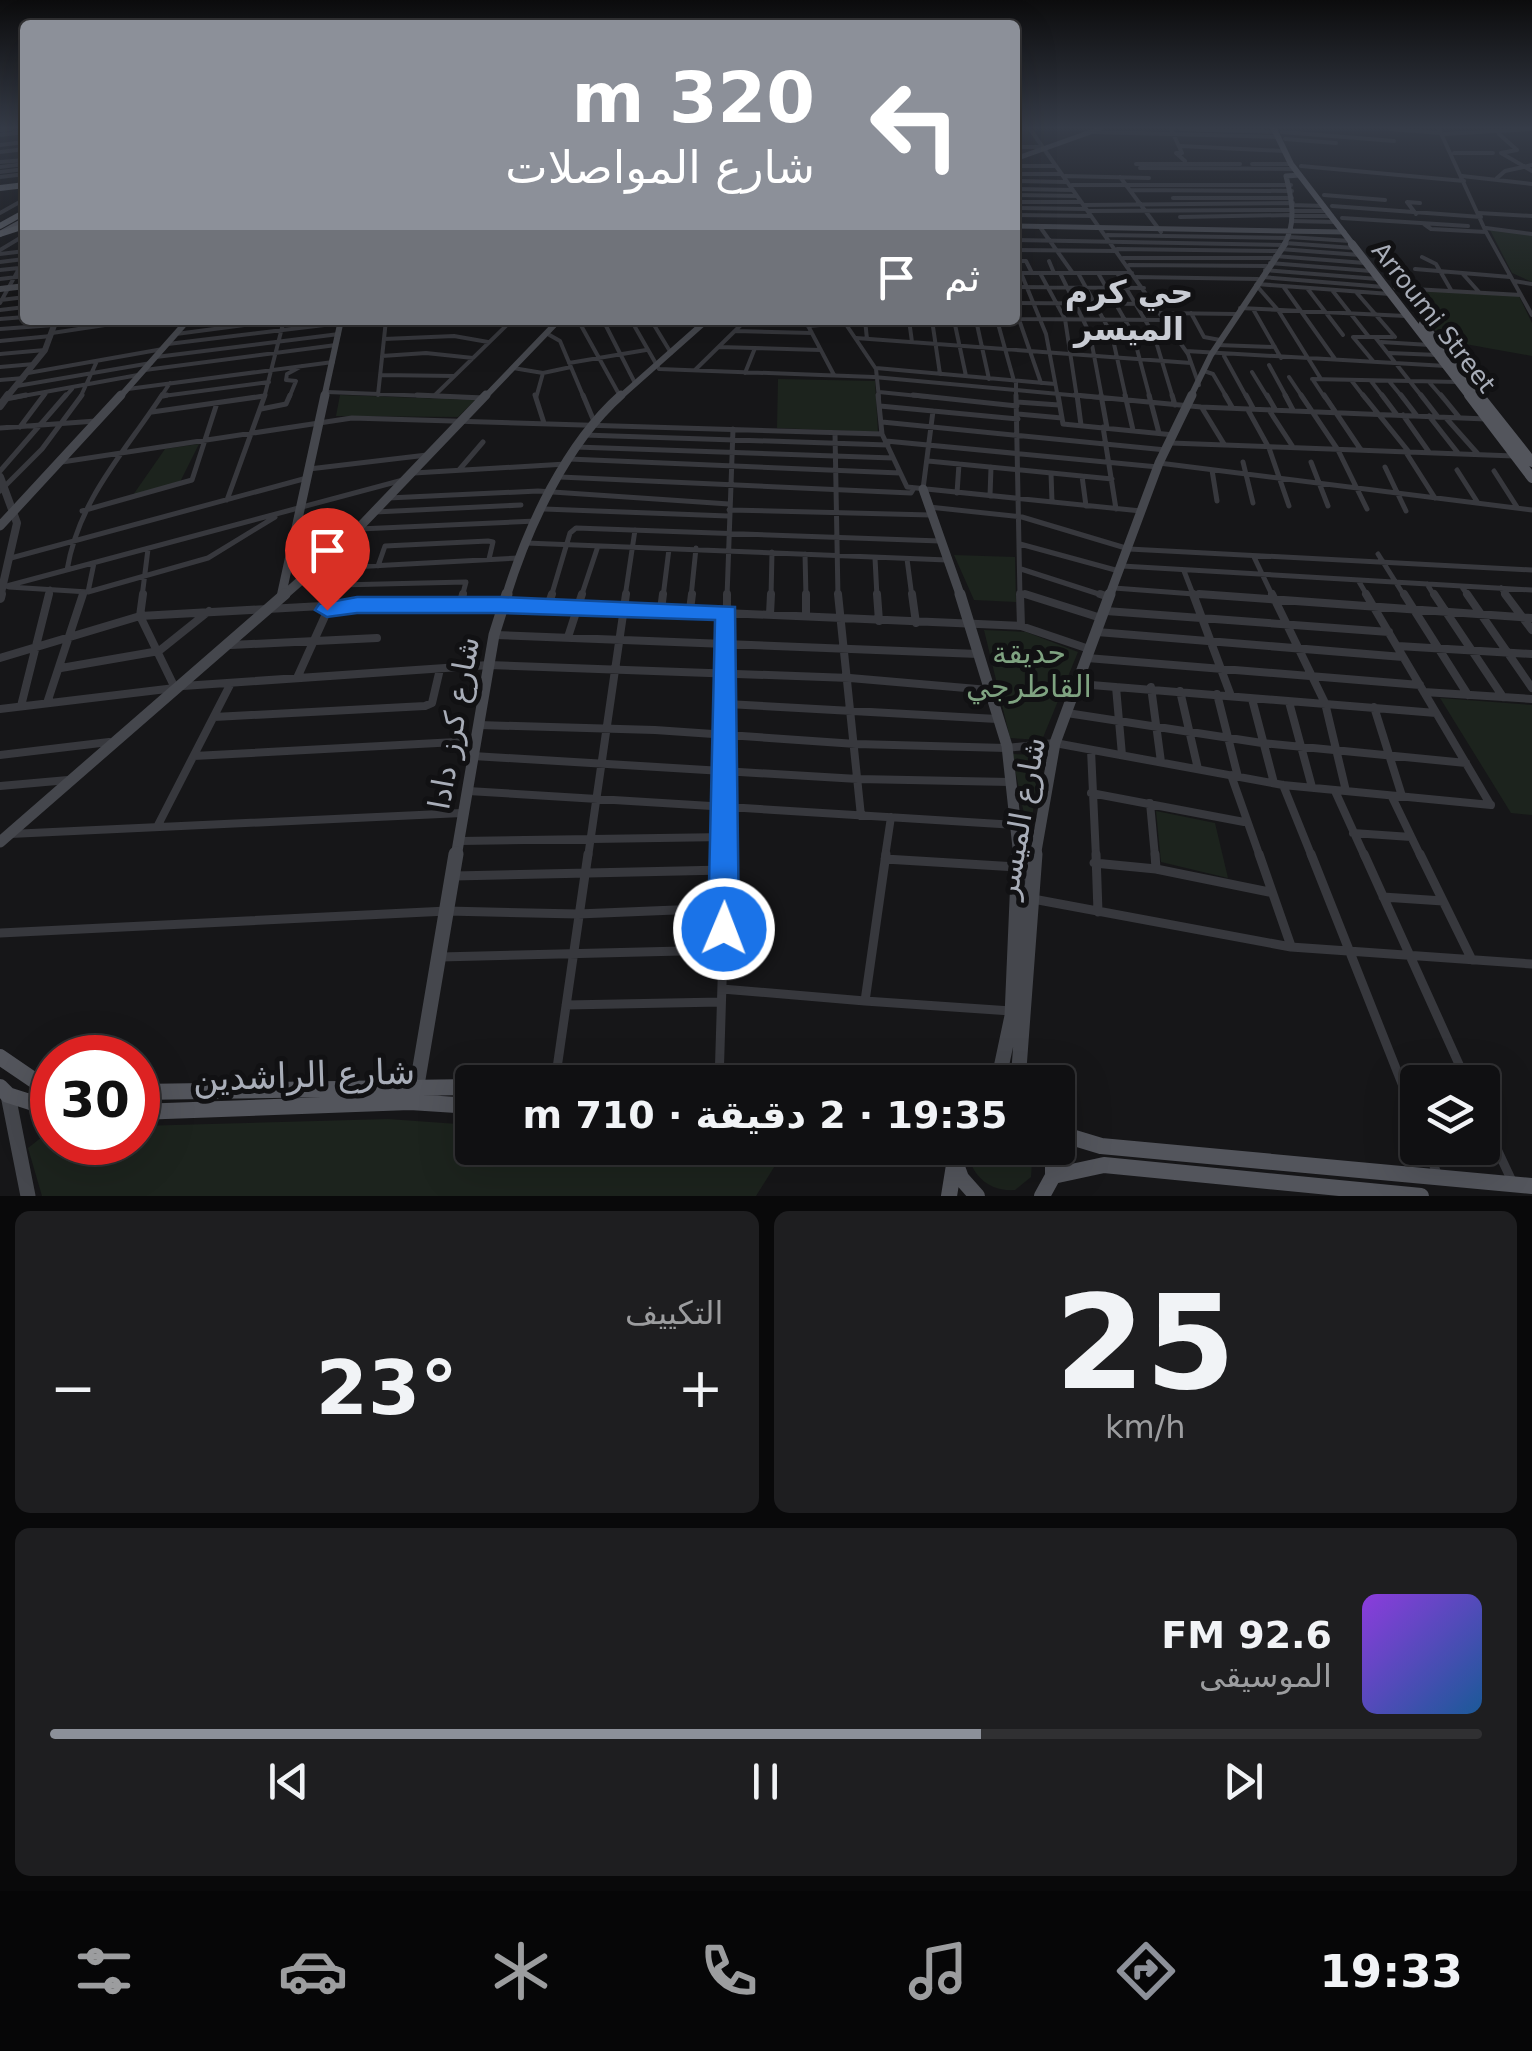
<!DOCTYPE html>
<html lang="ar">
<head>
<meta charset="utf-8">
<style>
	:root { --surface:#101012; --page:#1e1e20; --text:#f1f3f6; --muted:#9c9d9f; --line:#303032; --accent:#8c9099 }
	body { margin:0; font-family:"DejaVu Sans",Vazirmatn,sans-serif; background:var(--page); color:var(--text); direction:rtl; height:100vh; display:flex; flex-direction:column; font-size:38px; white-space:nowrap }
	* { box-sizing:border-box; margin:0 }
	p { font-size:32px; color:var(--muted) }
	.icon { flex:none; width:55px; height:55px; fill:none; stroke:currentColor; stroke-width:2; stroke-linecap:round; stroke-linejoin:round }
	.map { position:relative; height:1196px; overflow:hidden; direction:ltr }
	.drawer { display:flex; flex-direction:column; gap:15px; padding:15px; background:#09090a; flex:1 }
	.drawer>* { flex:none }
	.guide { position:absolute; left:20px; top:20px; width:1000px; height:305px; border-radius:10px; box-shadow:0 10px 40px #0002,0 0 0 2px var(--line); direction:rtl; background:#8c9099; color:#fff; overflow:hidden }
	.fabs { position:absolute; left:1400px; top:1065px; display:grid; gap:20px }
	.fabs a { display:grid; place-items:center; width:100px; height:100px; border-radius:10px; background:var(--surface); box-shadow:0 10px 40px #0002,0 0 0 2px var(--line); font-size:50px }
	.speed { position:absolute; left:30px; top:1035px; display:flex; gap:20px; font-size:50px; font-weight:700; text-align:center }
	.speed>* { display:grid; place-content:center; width:130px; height:130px; border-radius:50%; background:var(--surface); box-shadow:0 10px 40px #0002,0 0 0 2px var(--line); line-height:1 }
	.speed .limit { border:15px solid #d22; background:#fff; color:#111 }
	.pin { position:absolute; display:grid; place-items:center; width:85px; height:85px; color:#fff; margin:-102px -42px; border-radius:50% 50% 50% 0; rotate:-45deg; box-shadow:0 0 10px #0007 }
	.pin .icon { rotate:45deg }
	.me { position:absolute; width:110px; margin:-55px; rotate:1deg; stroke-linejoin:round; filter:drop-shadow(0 0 8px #0008) }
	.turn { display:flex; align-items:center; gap:35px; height:210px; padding:0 40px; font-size:45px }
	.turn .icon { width:130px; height:130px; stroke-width:2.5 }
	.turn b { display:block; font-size:70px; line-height:85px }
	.then { display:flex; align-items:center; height:95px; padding:0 40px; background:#0003; gap:20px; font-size:38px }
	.big { font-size:75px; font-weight:800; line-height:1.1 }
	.drawer .card { flex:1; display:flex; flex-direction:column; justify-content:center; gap:15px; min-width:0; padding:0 35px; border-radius:15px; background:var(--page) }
	.drawer .dial { align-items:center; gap:0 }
	.dial b { font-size:130px; line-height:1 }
	.song { display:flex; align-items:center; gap:30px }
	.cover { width:120px; height:120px; border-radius:15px; background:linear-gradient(135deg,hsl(270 70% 55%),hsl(210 70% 35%)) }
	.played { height:10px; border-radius:5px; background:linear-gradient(90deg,var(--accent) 65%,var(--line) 65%) }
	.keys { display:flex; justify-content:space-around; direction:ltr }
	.heat { display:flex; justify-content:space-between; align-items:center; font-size:55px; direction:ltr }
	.drawer .tiles { flex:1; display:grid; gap:15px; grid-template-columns:1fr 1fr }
	.card:last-child { grid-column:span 2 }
	.trip { position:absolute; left:455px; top:1065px; width:620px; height:100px; border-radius:10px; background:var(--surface); box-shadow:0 10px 40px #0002,0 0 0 2px var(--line); font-weight:800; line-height:100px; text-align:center; direction:rtl }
	.tabs { display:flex; height:160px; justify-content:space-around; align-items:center; background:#060607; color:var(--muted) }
	.tabs .icon { width:70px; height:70px }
	.tabs .active { color:var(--accent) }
	.tabs b { font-size:45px; color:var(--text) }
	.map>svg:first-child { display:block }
	.green { fill:#1c231d }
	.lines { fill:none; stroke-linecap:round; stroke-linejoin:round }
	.minor-far3 { stroke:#37383d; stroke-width:4 }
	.minor-far2 { stroke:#37383d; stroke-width:5 }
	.minor-far1 { stroke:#37383d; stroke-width:8 }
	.minor { stroke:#37383d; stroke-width:9 }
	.tertiary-far2 { stroke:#37383d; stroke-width:6 }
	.tertiary-far1 { stroke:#37383d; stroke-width:8 }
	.tertiary { stroke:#37383d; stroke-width:10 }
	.secondary-far4 { stroke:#45474d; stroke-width:5 }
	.secondary-far3 { stroke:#45474d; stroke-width:6 }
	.secondary-far2 { stroke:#45474d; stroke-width:9 }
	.secondary-far1 { stroke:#45474d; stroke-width:11 }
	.secondary { stroke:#45474d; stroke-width:15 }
	.primary-far3 { stroke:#53555c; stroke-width:6 }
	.primary-far2 { stroke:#53555c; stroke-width:8 }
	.primary-far1 { stroke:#53555c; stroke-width:10 }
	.primary { stroke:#53555c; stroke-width:16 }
	.trunk { stroke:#5b5e65; stroke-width:6 }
	.route { fill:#1a73e8; stroke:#114b97; stroke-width:2.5 }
	.labels { text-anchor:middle; stroke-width:10; stroke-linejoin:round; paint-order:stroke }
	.far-street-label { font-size:25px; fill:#a8adb8; stroke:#111113 }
	.park-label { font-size:30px; fill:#7fa381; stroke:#111113 }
	.street-label { font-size:30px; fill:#a8adb8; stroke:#111113 }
	.far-district-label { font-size:32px; font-weight:bold; fill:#c9ccd4; stroke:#111113 }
	.near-street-label { font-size:35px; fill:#a8adb8; stroke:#111113 }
</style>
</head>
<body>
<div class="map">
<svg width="1532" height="1196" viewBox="0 0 1532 1196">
	<rect width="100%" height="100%" fill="#161618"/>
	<path class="green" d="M1490,230L1532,235V282L1512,273Z
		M1403,289L1519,296L1532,323V356L1443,340Z
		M778,379L875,381L878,432L777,428Z
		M340,395L475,400L458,417L336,416Z
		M199,444L180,482L133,495L165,449Z
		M954,555L1015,557L1016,602L974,600Z
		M984,630L1026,632L1078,652L1042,740L1010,738Z
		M1440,698L1532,705V815L1511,813Z
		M1012,754L1041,755L1029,839Z
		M1156,811L1215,823L1228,878L1161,862Z
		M388,1119L472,1125V1148H786L756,1196H42L28,1148L52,1129V1142H138V1126Z
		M966,1148H1033L1031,1177L1015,1190C987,1192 971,1174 966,1148Z"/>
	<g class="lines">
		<path class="minor-far3" d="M1030,129L1188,354L1199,385
			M1171,129L1182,153H1176L1185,161
			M1180,129L1275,132
			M1390,129L1441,133
			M1439,129L1486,232L1532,315
			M0,130L11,129
			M1093,132L1277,137
			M1282,132L1394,141
			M1444,134L1532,129
			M1499,134L1517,150L1501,153L1532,171
			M0,135L25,132
			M1285,139L1336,143
			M0,145L25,142
			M1180,146L1283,151
			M1015,147H1039
			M0,152L25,149
			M1454,153H1493
			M0,162L25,160
			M1136,164H1240
			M1252,164H1291
			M1015,166H1055
			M1301,166L1464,181
			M0,167L25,164
			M1140,168L1295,169
			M0,172L25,169
			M1015,174H1061
			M1065,176L1149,178
			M1462,176L1532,184
			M0,177L25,174
			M1120,177L1161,232
			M1497,178L1505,171L1532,165
			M1015,181L1066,182
			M1072,185H1291
			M1015,189L1073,190
			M1130,190L1292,191
			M1015,195L1077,196
			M1324,195L1385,200
			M1173,198H1292
			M1015,202H1081
			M1084,205L1293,203
			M1293,205L1324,206
			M1332,206L1481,217
			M1015,208L1086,209
			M1088,211L1292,210
			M1292,211H1328
			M0,213L25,199
			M1479,213L1532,216
			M1416,214L1407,202L1420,203
			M1015,215L1091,216
			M1291,216H1332
			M1180,217L1291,215
			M1342,218L1468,226
			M1291,221L1336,222
			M1424,224L1431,229L1486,232
			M1040,227L1072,272
			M1486,228L1532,234
			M1107,235L1289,238
			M1289,237L1350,241
			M1015,240L1284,245
			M1285,243L1354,248
			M1117,249L1279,251
			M1280,249L1360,255
			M0,250L25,235
			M1015,250L1117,251
			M0,254L25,251
			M1275,256L1365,263
			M1422,257L1436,264L1451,290
			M1123,258H1272
			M1015,261H1026L1032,273
			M1049,261L1054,273
			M0,262L24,259
			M1270,263L1371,271
			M1129,265L1267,266
			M1415,269L1510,277
			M0,270L19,268
			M1265,270L1378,279
			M1015,273H1132
			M1021,273L1046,334L1058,398
			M1040,273L1065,319L1077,398
			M1060,273L1090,334L1102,398
			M1078,273L1112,335L1126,398
			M1098,273L1133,334L1150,398
			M1117,273L1154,335L1173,398
			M1462,273L1479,292
			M1136,277L1258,279
			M1262,277L1384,287
			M0,279L25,276
			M1514,281L1532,284
			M1257,284L1390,294
			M1256,285L1278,310L1321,379
			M1283,286L1335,359
			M1015,287L1144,288
			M1307,288L1343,335
			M1395,288L1521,295
			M1332,290L1369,337
			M1356,292L1395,337
			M1,300L25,297
			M0,303L25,258
			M1015,303L1153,304
			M1015,308L1041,383
			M1240,308L1406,316
			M1253,309L1281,358
			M0,310L25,307
			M1161,313L1236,314
			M1191,313L1204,337L1220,340
			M0,319L25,317
			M1015,319L1164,320
			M456,320L507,324
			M578,320L620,396
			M603,320L635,383
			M631,320L659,369L874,377L1102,398
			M651,320L671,353
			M805,320L834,375
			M843,320L876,369L879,398
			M865,320L867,339
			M909,320L912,342
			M932,320L940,374
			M954,320L966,376
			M976,320L989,379
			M997,320L1014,381
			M386,322L413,320
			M808,326L845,323
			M0,329L54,325
			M735,331L812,333
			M52,333L138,320
			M546,333L560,341L584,398
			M176,334L283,320
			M1353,337H1393
			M1353,337L1373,361
			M1375,337L1423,398
			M856,338L1191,363
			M384,339L454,336L488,342
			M0,341L51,336
			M1381,342L1430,345
			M168,344L341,323
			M1217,345L1275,347
			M719,347L820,350
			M1186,351L1446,366
			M1389,353L1438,355
			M0,354L45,350
			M382,356L426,353L473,358
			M1224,356L1247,398
			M156,357L339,334
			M569,363L646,350
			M1269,365L1287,398
			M0,367L34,364
			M513,368L543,373L571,367
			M876,368L1055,384
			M145,370L336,345
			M695,370L746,320
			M1204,371L1213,374L1227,398
			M1252,372L1268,398
			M28,373L163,349
			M745,373L755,348
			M380,375L454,376
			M1289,377L1303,398
			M1312,379L1459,382
			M0,380L24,378
			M1313,380L1325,398
			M1351,380L1365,398
			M1016,381V398
			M1371,381L1384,398
			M1389,381L1403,398
			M1429,382L1443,398
			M17,386L151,363
			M128,389L333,362
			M327,392L482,398
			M879,392L938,398
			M378,395L386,320
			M163,396L269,382
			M434,396L512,320
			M12,398L138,375
			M42,398L46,393
			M64,398L72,389
			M80,398L97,361
			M160,398L170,383
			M250,398L264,396
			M264,398L284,320
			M289,398L296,381L286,380L287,374L302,366
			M536,398L543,373"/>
		<path class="minor-far2" d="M417,395L483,398
			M535,395L544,423
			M583,395L593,419
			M878,395L882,434L907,487L1141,511
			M913,395L1017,406
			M1016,395L1020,597
			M1058,395L1063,424L1174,435
			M1075,395L1201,407L1486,419
			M1077,395L1081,425
			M1101,395L1107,428
			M1125,395L1133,430
			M1149,395L1159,433
			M1172,395L1175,405
			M1225,395L1232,407
			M1246,395L1253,408
			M1267,395L1275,409
			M1285,395L1293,410
			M1301,395L1338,450L1367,509
			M1324,395L1361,450
			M1363,395L1409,452
			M1382,395L1397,415
			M1401,395L1417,416
			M1421,395L1438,417
			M1441,395L1459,417
			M163,396L167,395
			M6,399L26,395
			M1017,402L1059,405
			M880,406L1018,419
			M1202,408L1224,444
			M261,409L286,404L290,395
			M1248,410L1269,448L1289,506
			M1269,410L1293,447
			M152,412L264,396
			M1018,414L1062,418
			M1403,415L1429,452
			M1429,416L1458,453
			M1446,418L1478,454
			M882,422L1166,450
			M20,427L44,395
			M1103,427L1116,509
			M0,428L96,421
			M835,433L838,597
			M584,435L888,445
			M886,441L1158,467
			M1171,443L1514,456
			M576,447L893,458
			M1407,454L1435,498
			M569,459L900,473
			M928,461L1112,479
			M62,462L352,418L882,434
			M1243,462L1253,503
			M1311,462L1328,506
			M1159,463L1532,510
			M1385,467L1406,511
			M309,469L427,455
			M459,470L483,442
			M1212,470L1217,501
			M1457,470L1478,503
			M0,471L66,395
			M1494,471L1517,507
			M414,473L566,464
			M1051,473L1052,502
			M1082,476L1086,506
			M560,477L911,493L914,488
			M923,489L933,411
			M0,491L42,449L82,395
			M957,493L959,464
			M990,496L991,467
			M388,498L538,491L729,504
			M227,500L265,395
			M929,507L1022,517L1129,549L1532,570
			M544,509L728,516
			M729,510L931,515
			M82,511L192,480L217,403
			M375,512L521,505
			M359,529L536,521
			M526,543L947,560
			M1020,544L1119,571
			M805,554L806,597
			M1378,554L1405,597
			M1254,557L1273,597
			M11,558L307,478
			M875,558L877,597
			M907,559L912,597
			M378,566L385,546L488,541L493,542L489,559
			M1122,566L1532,590
			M315,569L518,558
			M1021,569L1108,597
			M67,570C79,499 124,453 162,395
			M1184,571L1194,597
			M1358,580L1368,597
			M1427,584L1435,597
			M3,587L403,480
			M9,587L88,592L208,558L275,517
			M1462,587L1469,597
			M1114,588L1234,597
			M1501,588L1507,597
			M88,592L94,563
			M1022,593L1033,597
			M48,597L50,589
			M82,597L84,592
			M142,597L148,549
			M334,597L339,585L466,582L462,597
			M551,597L570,533L576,528L940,541
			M581,597L598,546
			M625,597L635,530
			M663,597L669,549
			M691,597L696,548
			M727,597L733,429
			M771,597L772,552"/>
		<path class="minor-far1" d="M806,594V616
			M838,594L861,816
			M877,594L879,621
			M912,594L916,623
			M1020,594L1021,626
			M1025,594L1101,618
			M1100,594L1109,597
			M1193,594L1231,696
			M1199,594L1532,618
			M1272,594L1325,703L1346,791
			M1366,594L1490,804
			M1404,594L1468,695
			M1434,594L1503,697
			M1467,594L1532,688
			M1505,594L1532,630
			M460,606L463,594
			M548,606L552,594
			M661,610L663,594
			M690,610L692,594
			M1106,611L1389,632
			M770,614L771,594
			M1097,632L1403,657
			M496,635L978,654
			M568,637L582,594
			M231,645L377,638
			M1398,646L1532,654
			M0,658L140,616L340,605L567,606L1021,626L1089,649
			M1087,658L1420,685
			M61,668L159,651L209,611
			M297,678L335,594
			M1079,684L1436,713
			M183,686L489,665L850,678L989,690
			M1116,687L1122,755
			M1151,687L1161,762
			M1180,691L1198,769
			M1424,692L1532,699
			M1217,694L1238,777
			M1252,699L1274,783
			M1289,702L1312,787
			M47,703L83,594
			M727,704L997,719
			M21,706L49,594
			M1374,707L1402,796
			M0,709L175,688L140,616L143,594
			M1067,713L1262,743L1466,763
			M214,717L425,706L432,703L440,669
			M479,725L655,730L856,744L1006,748L1055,743L1283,785L1491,805
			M1091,750L1096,857
			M0,755L109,742
			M194,756L475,741
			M473,756L858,779L1010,782
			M1231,775L1260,857
			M1283,785L1312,857
			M0,786L68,780
			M468,791L1016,825
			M1335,791L1365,857
			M1091,793L1244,822
			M1392,797L1421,857
			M1150,803L1155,857
			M158,825L231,683
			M1353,833L1411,837
			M10,834L462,813
			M460,841L726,837
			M588,857L626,594
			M726,857L727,594
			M885,857L891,817"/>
		<path class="minor" d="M1096,854L1098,912
			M1155,854L1156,869
			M1259,854L1291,946
			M1311,854L1418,1124
			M1364,854L1467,1082
			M1420,854L1472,960
			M885,859L1017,867
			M1094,863L1156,869L1269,892
			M454,876L725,870
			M1383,897L1443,901
			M1033,899L1291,947L1532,964
			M0,933L447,911L578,914L724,908
			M440,957L723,950
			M722,989L865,1001L886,854
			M865,1001L1011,1011
			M566,1005L721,1002
			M555,1082L588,854
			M719,1082L726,854
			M1482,1117L1511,1179
			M1427,1148L1438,1176"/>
		<path class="tertiary-far2" d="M6,398L45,350L56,320"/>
		<path class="tertiary-far1" d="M0,406L8,395
			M0,477L17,523L0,597"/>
		<path class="tertiary" d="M0,598L1,594"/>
		<path class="secondary-far4" d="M1015,159L1099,129
			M1015,226L1344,232
			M1283,246C1297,225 1292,199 1286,176L1300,175"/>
		<path class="secondary-far3" d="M0,289L25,286
			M119,398L188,320
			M324,398L341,320
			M484,398L559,320
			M619,398L707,320
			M1190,398L1211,355L1285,244"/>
		<path class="secondary-far2" d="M923,489L961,597
			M0,526L121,395
			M281,597L325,395
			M282,597L349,538L486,395
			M506,597C528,526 566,444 621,395
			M1109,597L1159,463L1192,395"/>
		<path class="secondary-far1" d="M960,594L1007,746L1019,857
			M0,842L285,594
			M456,857L494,635L507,594
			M1035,857L1055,743L1110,594"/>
		<path class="secondary" d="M998,1082L1012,1016L1019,854
			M1018,1082L1035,854
			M417,1085L456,854
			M8,1095L28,1196"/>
		<path class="primary-far3" d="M1274,129L1291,164L1354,246
			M0,234L25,220"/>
		<path class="primary-far2" d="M1352,244L1471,398
			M1423,324L1481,398"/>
		<path class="primary-far1" d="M1469,395L1532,478
			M1479,395L1532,462"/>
		<path class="primary" d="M0,1057L41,1085L52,1087
			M0,1087L8,1095L52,1109
			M138,1092L472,1087
			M138,1112L410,1102L472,1106
			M1058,1133L1101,1146L1532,1186
			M930,1148L951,1154
			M950,1148L961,1178L977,1196
			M1053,1176L1104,1165L1421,1196
			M949,1196L954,1165
			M1042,1196L1053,1176V1148"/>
		<path class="trunk" d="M0,188L25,185
			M0,226L25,212
			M0,234L25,226"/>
	</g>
	<linearGradient id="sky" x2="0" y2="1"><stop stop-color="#0c0c0d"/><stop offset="0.43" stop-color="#363c48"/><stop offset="1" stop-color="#363c48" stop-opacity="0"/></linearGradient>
	<rect width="1532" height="297" fill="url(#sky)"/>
	<path class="route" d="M357,597H501L735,607L739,929L735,940L724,944L712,940L708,929L715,620L501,613H357L327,617L315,610L319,604Z"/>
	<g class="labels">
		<g class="far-street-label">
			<text transform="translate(1434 317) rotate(52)" y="9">Arroumi Street</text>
		</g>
		<g class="park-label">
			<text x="1029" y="663">حديقة<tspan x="1029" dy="34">القاطرجي</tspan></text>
		</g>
		<g class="street-label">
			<text transform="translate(454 723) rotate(-80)" y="10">شارع كرز دادا</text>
			<text transform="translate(1021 818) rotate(-80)" y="10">شارع الميسر</text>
		</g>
		<g class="far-district-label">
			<text x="1129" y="303">حي كرم<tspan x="1129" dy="37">الميسر</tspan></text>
		</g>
		<g class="near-street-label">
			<text transform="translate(304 1075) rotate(-2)" y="12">شارع الراشدين</text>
		</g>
	</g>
</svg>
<div class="fabs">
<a><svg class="icon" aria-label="layers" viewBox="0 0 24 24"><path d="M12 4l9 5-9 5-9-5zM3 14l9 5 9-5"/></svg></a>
</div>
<div class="speed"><div class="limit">30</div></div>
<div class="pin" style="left:327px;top:610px;background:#d93025"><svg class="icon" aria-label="arrive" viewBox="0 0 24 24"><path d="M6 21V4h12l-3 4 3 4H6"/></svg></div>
<svg class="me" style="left:724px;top:929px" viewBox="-20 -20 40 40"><circle r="17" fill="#1a73e8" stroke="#fff" stroke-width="3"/><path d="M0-11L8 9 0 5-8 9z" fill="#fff"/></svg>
<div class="trip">19:35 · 2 دقيقة · 710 m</div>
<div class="guide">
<div class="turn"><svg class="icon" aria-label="left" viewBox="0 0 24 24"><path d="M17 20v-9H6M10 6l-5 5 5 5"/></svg><div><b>320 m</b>شارع المواصلات</div></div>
<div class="then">ثم<svg class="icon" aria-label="arrive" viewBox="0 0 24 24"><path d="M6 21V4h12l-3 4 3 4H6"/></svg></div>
</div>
</div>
<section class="drawer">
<div class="tiles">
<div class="card dial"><b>25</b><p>km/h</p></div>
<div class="card"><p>التكييف</p>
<div class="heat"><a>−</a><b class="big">23°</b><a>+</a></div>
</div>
<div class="card">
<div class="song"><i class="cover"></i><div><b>92.6 FM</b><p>الموسيقى</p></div></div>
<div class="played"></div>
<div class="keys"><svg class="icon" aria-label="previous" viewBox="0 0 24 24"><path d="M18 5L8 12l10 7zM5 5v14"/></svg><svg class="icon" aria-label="pause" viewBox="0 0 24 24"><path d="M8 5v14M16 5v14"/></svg><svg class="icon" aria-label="next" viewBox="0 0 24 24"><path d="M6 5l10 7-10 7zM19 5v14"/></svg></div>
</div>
</div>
</section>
<nav class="tabs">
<b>19:33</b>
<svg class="icon active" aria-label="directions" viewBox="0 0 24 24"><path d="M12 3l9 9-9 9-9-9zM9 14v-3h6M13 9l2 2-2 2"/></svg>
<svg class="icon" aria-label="music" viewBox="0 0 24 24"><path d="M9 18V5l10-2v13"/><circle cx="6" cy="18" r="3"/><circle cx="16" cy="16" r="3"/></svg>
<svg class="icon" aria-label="phone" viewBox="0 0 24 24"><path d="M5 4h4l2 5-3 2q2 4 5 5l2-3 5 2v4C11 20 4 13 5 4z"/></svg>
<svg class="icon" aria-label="climate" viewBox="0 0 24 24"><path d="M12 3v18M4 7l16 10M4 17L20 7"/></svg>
<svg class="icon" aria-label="car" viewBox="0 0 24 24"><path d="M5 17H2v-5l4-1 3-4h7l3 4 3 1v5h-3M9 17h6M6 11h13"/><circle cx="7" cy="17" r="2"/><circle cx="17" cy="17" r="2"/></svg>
<svg class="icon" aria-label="filters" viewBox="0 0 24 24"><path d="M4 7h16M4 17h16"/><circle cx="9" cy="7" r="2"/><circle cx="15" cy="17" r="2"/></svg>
</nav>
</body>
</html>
